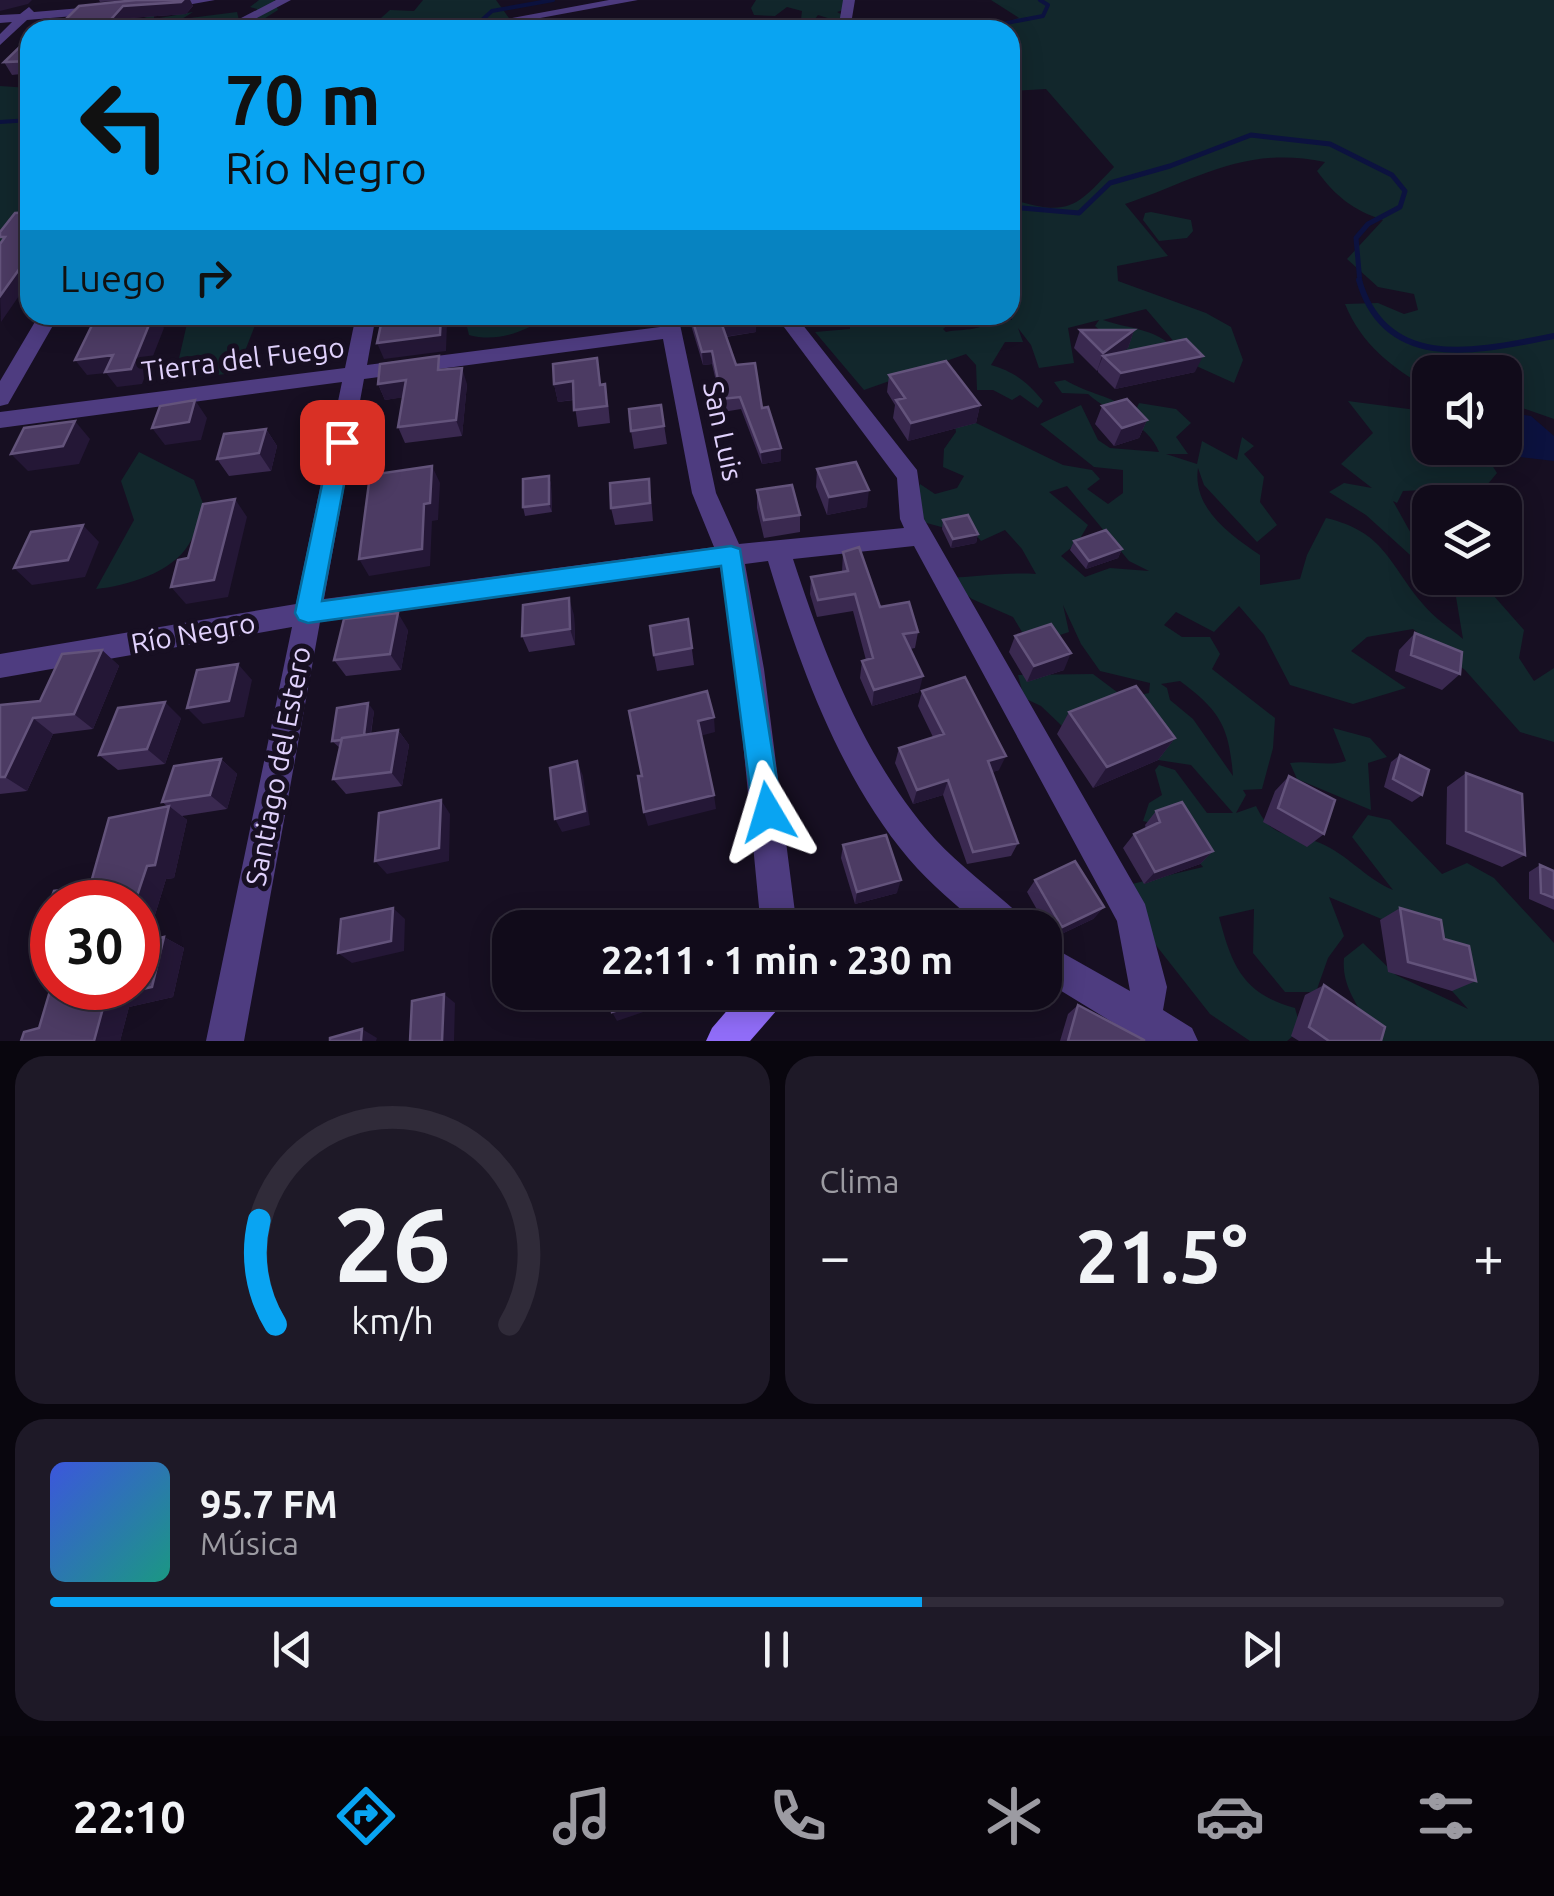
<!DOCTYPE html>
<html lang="es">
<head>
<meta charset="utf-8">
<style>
	:root { --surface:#110b1a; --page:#1e1927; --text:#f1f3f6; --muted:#9c9ba2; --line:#302b39; --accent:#09a4f2 }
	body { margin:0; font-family:Ubuntu,sans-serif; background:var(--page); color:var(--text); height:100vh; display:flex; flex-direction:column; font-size:38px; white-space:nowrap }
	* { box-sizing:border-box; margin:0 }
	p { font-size:32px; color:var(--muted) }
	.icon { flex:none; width:55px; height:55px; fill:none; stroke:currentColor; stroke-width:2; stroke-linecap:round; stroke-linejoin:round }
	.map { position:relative; height:1041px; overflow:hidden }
	.side { display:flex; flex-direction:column; gap:15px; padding:15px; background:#09060e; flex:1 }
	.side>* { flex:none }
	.guide { position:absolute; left:20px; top:20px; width:1000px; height:305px; border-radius:30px; box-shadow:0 5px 25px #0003,0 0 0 2px var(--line); background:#09a4f2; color:#111; overflow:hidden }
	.fabs { position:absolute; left:1412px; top:355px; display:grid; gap:20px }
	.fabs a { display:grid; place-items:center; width:110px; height:110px; border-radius:20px; background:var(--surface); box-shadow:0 5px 25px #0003,0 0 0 2px var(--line); font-size:50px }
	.speed { position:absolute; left:30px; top:880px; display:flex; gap:20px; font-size:50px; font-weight:700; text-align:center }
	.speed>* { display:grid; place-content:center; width:130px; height:130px; border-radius:50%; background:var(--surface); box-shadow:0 5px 25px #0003,0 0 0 2px var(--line); line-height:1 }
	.speed .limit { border:15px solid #d22; background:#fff; color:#111 }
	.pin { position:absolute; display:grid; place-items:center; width:85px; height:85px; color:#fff; margin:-42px; border-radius:20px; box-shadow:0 5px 15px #0006 }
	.me { position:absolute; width:110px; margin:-55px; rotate:353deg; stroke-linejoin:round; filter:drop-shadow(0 0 8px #0008) }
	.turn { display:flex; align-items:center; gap:35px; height:210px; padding:0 40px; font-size:45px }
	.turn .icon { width:130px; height:130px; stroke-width:2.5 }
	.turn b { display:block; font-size:70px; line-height:85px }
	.then { display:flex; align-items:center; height:95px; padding:0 40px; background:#0003; gap:20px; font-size:38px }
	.big { font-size:75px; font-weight:700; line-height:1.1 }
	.side .widget { flex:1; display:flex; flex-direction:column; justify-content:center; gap:15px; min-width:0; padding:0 35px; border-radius:30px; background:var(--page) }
	.side .dial { align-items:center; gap:0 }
	.dial svg { height:260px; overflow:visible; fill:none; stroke:var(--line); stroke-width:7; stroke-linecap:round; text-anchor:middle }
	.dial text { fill:var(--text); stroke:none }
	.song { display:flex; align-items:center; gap:30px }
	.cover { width:120px; height:120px; border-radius:15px; background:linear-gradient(135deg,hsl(230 70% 55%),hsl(170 70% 35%)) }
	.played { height:10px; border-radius:5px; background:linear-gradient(90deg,var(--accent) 60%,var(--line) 60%) }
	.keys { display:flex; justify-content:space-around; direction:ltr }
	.heat { display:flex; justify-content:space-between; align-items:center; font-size:55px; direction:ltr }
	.side .tiles { flex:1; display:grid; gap:15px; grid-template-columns:1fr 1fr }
	.widget:last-child { grid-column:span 2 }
	.trip { position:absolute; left:492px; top:910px; width:570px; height:100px; border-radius:30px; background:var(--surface); box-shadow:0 5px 25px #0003,0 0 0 2px var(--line); font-weight:700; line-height:100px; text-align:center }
	.menu { display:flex; height:160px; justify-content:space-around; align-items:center; background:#07040a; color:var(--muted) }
	.menu .icon { width:70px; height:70px }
	.menu .on { color:var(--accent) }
	.menu b { font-size:45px; color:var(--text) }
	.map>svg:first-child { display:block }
	.green { fill:#12272c; fill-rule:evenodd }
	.water { fill:#0c123f }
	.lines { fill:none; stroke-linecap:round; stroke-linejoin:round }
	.stream-far2 { stroke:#0c123f; stroke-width:4 }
	.stream-far1 { stroke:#0c123f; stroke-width:5 }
	.stream { stroke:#0c123f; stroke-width:6 }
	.street { fill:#4e3c80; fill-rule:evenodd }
	.secondary { fill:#916df9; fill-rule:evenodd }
	.wall { fill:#3a2950 }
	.shaded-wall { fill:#241736 }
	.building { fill:#4c3b63; stroke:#63537b; stroke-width:2.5 }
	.route { fill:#09a4f2; stroke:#066b9d; stroke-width:2.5 }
	.labels { text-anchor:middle; stroke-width:10; stroke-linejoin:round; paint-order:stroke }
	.street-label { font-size:28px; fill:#e1d2fd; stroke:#170f22 }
</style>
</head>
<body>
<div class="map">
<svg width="1554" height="1041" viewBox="0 0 1554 1041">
	<rect width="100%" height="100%" fill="#170f22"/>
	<path class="green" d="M259,0H274L278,10L259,22L260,30H117L127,17L134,22L154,14V19L193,12L182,19L237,12L239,20L256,13L257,9L250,7Z
		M423,0H496L511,21L510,30H359L372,26L390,10L414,11Z
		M756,0H844L847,9L837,12L846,17L843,21L853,26L818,15L815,19L823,22L822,26L801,19L802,11L787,7L775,16L754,15L751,8Z
		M991,0H1554V419L1505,402V372H1430V389C1393,369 1361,344 1345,304L1378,303L1404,314L1418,310L1414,294L1378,287L1347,259L1383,220C1353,210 1335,196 1317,171L1325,162C1244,145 1197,180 1125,204L1168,256L1117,266L1118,281L1206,313L1231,327L1243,360L1234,383L1194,365L1146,309L1103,320C1132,330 1161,328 1179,355H1112L1109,338L1095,326L1099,320L1068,328L1074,363L1039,368L1031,345L1018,328L1023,342H1005L991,365C1015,372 1027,382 1043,401L1038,408L1020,395L1012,400L993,390H977L976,365L966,354L864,390L815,332L850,329V321L809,322L803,315H960L943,329L946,332C964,328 984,333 994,315L1012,320L1010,176L1021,202C1072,217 1080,202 1114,167L1046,89L1010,91V30H983L1019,18Z
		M0,86L30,88V225L0,271Z
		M1151,212L1191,220L1193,231L1187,238L1159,241L1143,220L1145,213Z
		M189,315H259L245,351L261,370L174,380Z
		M464,315H550C526,331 499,343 469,335Z
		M1065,380C1089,394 1111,396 1135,412L1139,403L1176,409L1191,423L1176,437L1188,454H1166L1197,464L1202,441L1237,460L1242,437L1254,446L1244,454L1264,477L1260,502L1277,525L1257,542L1204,485L1198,468C1192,508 1230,535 1260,555V585L1300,579L1307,555L1326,518C1385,532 1389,564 1422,603C1433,617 1450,628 1463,639L1456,597L1435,578H1478L1524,630L1519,658L1534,681L1554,668V742L1520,732L1465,670L1413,629L1367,637L1351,651L1406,688L1353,704L1290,685L1264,635L1239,606L1214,632L1176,612L1164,625L1182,637H1210L1220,654L1212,669L1275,718L1273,748L1262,789L1243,790L1246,795L1236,813L1256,806C1273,842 1292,831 1320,843C1347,854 1366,879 1393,890L1352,837L1368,815L1390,820L1442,874L1467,863L1494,878L1554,943V1041H1373C1365,1008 1341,993 1344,958L1363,943L1396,975L1468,1009L1452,991L1447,957L1391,923L1329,897L1344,936L1328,958L1316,992H1285L1253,953L1254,909L1219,917C1232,966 1243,994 1295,1008L1301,1029L1287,1041H1250L1210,1014L1133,916L1132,884L1203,867L1169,827L1143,821L1149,803L1162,795L1155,770L1159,765L1175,770L1207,813H1233L1191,765L1158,760C1131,715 1111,710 1062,726L1041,706L1024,698L1018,675L1093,674L1125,698L1149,693L1150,683L1100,671L1081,644L1063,605L1069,632L1030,645L1013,617L972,599L946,578C977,577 1005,572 1036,574L1022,549L1005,530L981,541L963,520L945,528L912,519L920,484L935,494L957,488L964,476L943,467L944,449L956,432L954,420L964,408L976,423L1063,465L1092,470L1100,479L1087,489L1108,504L1123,493V470L1094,467L1040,424L1081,405L1098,440L1110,448L1159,452C1147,421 1111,415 1088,394L1062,393L1054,382ZM1067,486L1129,561L1149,571L1110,568L1085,577L1061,556L1078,542L1088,525L1049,492ZM1180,681C1220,711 1229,726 1233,776L1193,719L1170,700L1167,688L1161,684Z
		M1348,401L1416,410L1430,423V448C1464,448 1479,440 1497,473L1473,502L1423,490L1403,491L1397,503L1393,501L1413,537L1430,544V573L1366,515L1329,492L1344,483L1372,488L1341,464L1373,433Z
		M139,452L194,480L204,506C199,518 196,533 189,544C172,573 126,586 96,589L134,520L121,481Z
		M1333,728L1370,738L1387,757L1368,763L1371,810L1297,779L1290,763C1309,760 1328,767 1346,761Z"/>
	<path class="water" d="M1516,414L1531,416L1554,436V461L1512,456L1499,448H1505V431H1510Z"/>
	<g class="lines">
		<path class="stream-far2" d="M451,30L482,20L492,11L553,0
			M998,30L1001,24L1043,16L1048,5L1040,0
			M0,122L30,120"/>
		<path class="stream-far1" d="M1010,207L1079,213L1110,183L1170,166L1251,135L1330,144L1392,175L1405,191L1400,207L1368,224L1356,238L1360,283"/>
		<path class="stream" d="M1359,280C1386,375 1482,350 1554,336"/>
		<path class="street" d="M179,0H215L159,10L153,6Z
			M276,0H291L234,30H218Z
			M609,0H638L513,23L507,19Z
			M843,0H855L850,30H838Z
			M105,6L109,13L27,20L0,45V34L12,22L0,23V15L20,14L29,7L34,12Z
			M39,315H59L8,404L0,406V381Z
			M356,315H376L367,365L660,327L658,315H678L716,493L739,544L904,528L900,519L897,478L775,315H795L917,470L924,519L1145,904L1167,987L1163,1010L1192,1028L1198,1041H1143L1045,981V943L1130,991L1117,921L914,546L793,559C825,657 865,761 935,839C961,867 993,890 1021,916L1026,928H982C957,905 931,885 909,859C839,776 799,664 768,561L745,564L764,669L797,928H761L736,669L720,566L681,570L320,622L244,1041H206L292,627L0,678V654L296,604L342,382L0,428V412L345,368ZM663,339L692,493L714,547L324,599L364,379Z"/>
		<path class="secondary" d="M743,992H781L782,997L777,1010L750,1041H706L712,1028Z"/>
	</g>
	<path class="wall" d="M88,0H190L193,6L186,14L129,18L131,0L100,2L99,0Z
		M30,37V73L12,75L4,62Z
		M688,315H754L756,332L726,337L736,365L762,408L781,461L762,464L741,409L723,412L712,364L703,365Z
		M1080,330H1134L1128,348L1122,352L1195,372L1115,389L1098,372V370L1097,371L1074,348Z
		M444,370L467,384L462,436L405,443L398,427L403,397L385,400L378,384Z
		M889,375L980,405L976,423L908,441L893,418L895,405L887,392Z
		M554,384L602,385L608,402L610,423L578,427L574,400L558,402Z
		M661,405L667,444L634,449L631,431Z
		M1102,406L1147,420L1139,438L1114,446L1095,424Z
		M266,429L277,446L271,471L229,476L217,459Z
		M817,469L867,507L827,515L816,487Z
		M549,476L551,485L552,512L525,516L523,507Z
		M757,490L800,515V532L764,538L757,508Z
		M651,496L653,521L615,525L611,508Z
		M943,520L978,534L976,543L951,548L942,529Z
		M1074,541L1122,549L1118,558L1086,569L1070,550Z
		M843,552L880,607L918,632L915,648L910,649L919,692L872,706L860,678L862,661L866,660L853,611L817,617L810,594L811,577L842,572Z
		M574,615L575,645L529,652L522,636Z
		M688,619L694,665L657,671L654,655Z
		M408,630L401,670L346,676L334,660Z
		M1415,633L1460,674L1442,690L1395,671L1399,650Z
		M1015,636L1064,670L1027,682L1009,652Z
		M102,650L119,666L93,729L53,734L27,791L0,794V705L40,701Z
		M922,691L999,770L992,772L1018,843L1011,856L967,864L943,795L913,804L895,763L899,748L933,737L918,706Z
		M374,711L371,734L398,730L409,745L402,786L346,794L333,779L340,748L332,741Z
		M1069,712L1175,738L1158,760L1093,788L1057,734Z
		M181,718L165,764L118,770L99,755Z
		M1400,755L1422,795L1412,802L1384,787L1391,762Z
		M221,759L237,774L227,809L182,816L187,820L174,878L166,879L147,941L164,937L184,948L173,997L129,1007L120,1041H21L24,1032L39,1028L52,984V988H138V902H52V955L33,946L54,891L90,886L109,818L167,806L162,802L174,766Z
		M1466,773L1525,855L1502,867L1446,844L1447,787Z
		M1289,776L1324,834L1307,847L1263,822L1275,791Z
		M1156,811L1213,851L1200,864L1144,884L1123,848L1134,834L1146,829L1145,825Z
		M843,845L897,893L855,904L841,858Z
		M1540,865L1554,871V910L1529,899V872Z
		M1035,880L1104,907L1093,919L1053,938L1027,892Z
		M1400,908L1444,939L1476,981L1452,991L1388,972L1380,920Z
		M1324,985L1381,1041H1299L1291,1036L1305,995Z
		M1078,1005L1144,1041H1060L1068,1014Z"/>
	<path class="shaded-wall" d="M0,0H32L28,4L0,11Z
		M183,0H190L193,6L186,14L129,18L118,30H76L123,6Z
		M30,254V280L1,322L0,296Z
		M149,315H165L161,323L164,328L142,384L117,387L106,373L87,375L75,360Z
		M441,315H444L447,323L446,351L384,359L377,343Z
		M756,320V332L723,337L722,325Z
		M1134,330L1128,348L1109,362L1103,356L1097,371L1103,353Z
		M712,351V364L703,365L702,352Z
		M1203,356L1195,372L1115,389L1121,373Z
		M462,368L467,384L462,436L456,420Z
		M406,380L413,396L385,400L378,384Z
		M573,381L577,399L558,402L554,384Z
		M195,400L207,418L201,440L165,445L152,428Z
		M980,405L976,423L908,441L911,423Z
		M1147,420L1139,438L1114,446L1122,428Z
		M75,421L90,439L79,464L28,471L11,454Z
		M266,429L277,446L271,471L259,453Z
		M781,448V461L762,464L761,452Z
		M432,466L440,483L438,520L432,521L430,566L369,576L359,559L424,504Z
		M549,476L551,485L552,512L549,504Z
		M869,490L867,507L827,515L829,497Z
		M235,499L247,517L228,597L186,604L171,587Z
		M83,525L99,542L85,577L32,585L14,568Z
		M978,534L976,543L951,548L953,539Z
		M1122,549L1118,558L1086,569L1089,561Z
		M569,598L574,615L575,645L570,629Z
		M398,613L408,630L401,670L390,654Z
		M102,650L119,666L93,729L74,714Z
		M1071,653L1064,670L1027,682L1034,666Z
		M238,664L252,680L244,717L203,724L187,708Z
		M923,676L919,692L872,706L874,690Z
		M165,702L181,718L165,764L147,749Z
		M368,703L374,711L369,744L364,736Z
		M714,717L715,732L700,736L698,721Z
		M33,718L53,734L27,791L5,777Z
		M398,730L409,745L402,786L391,772Z
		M1175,738L1158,760L1093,788L1107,767Z
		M1006,756L999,770L982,776L988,761Z
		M221,759L237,774L227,809L210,795Z
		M577,761L583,776L590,825L562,832L555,819Z
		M948,780L943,795L913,804L917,790Z
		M714,795L716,809L648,826L644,812Z
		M441,800L450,814L449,861L387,874L375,861Z
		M169,806L187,820L174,878L166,879L142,957L138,955V902H135Z
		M1213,851L1200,864L1144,884L1155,872Z
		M901,880L897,893L855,904L857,892Z
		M1104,907L1093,919L1053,938L1062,927Z
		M393,908L405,919L404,951L352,963L338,953Z
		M164,937L184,948L173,997L129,1007L120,1041H94L106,997Z
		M650,992H652L655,1008L617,1021L612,1012Z
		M444,994L455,1003L454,1041H442Z
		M362,1029L377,1038L376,1041H361Z"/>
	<path class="building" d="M136,0H183L181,2L123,6L104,27L76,30H55L79,6Z
		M30,37V61L4,62Z
		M30,212V254L0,296V244L5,237H0V232L15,213Z
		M97,315H153L131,369L105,372L113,355L75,360Z
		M383,315H441L440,335L377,343Z
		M691,315H754L756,320L722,325L736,365L755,363L762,408L768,407L781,448L761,452L740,397L722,399L712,351L702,352Z
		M1080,330H1134L1103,353Z
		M1186,339L1203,356L1121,373L1103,356Z
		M439,356L438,370L462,368L456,420L398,427L406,380L378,384L380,364Z
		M597,358L600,385L605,384L607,406L574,410L573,381L554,384L553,364Z
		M946,361L980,405L911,423L896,400L905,398L889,375Z
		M1127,399L1147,420L1122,428L1102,406Z
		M195,400L189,422L152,428L160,406Z
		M661,405L664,426L631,431L629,409Z
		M75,421L63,446L11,454L24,428Z
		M266,429L259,453L217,459L224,434Z
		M856,462L869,490L829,497L817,469Z
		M432,466L430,503L424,504L422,549L359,559L370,475Z
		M549,476V504L523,507V479Z
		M649,479L650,503L611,508L610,483Z
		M792,485L800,515L764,520L757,490Z
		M235,499L214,580L171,587L178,560L188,558L203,504Z
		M968,515L978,534L953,539L943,520Z
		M83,525L68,560L14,568L31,532Z
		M1106,530L1122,549L1089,561L1074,541Z
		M859,547L880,607L909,602L918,632L903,634L923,676L874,690L862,661L873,658L855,594L818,600L811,577L848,571L843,552Z
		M569,598L570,629L522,636L523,605Z
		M398,613L390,654L334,660L344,619Z
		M688,619L692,648L654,655L650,626Z
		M1051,624L1071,653L1034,666L1015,636Z
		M1415,633L1462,652L1460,674L1411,655Z
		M102,650L74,714L33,718L5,777H0V705L40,701L62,654Z
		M238,664L229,701L187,708L197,670Z
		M965,677L1006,756L988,761L1018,843L973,852L948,780L917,790L899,748L944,734L922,691Z
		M1136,686L1175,738L1107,767L1069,712Z
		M707,691L714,717L698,721L714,795L644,812L638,776H642L629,711Z
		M165,702L147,749L99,755L118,708Z
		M368,703L364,735L342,738L341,740L332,741L337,708Z
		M398,730L391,772L333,779L342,738Z
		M1400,755L1429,770L1422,795L1393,779Z
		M221,759L210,795L162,802L174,766Z
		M577,761L585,811L555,819L550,768Z
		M1466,773L1522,794L1525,855L1466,831Z
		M1289,776L1335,800L1324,834L1278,808Z
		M441,800L439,848L375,861L379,813Z
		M1182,802L1213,851L1155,872L1134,834L1160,822L1156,811Z
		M169,806L155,865L147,866L135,902H52V943L33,946L54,891L90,886L109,818Z
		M886,835L901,880L857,892L843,845Z
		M1075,861L1104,907L1062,927L1035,880Z
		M1540,865L1554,871V898L1541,893Z
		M393,908L391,941L338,953L341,919Z
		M1400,908L1441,920L1444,939L1469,946L1476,981L1408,962Z
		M164,937L152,987L106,997L94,1041H21L24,1032L39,1028L52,984V988H138V943Z
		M1324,985L1385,1027L1381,1041H1329L1309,1027Z
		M609,992H650L651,999L612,1012Z
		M444,994L442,1041H410L412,1001Z
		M1078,1005L1144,1040V1041H1068Z
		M362,1029L361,1041H330V1038Z"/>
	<path class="route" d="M342,435L352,442L322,601L731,546L740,549L782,812L778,822L768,826L757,822L753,812L721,566L308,623L299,620L295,613L331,442Z"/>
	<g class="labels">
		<g class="street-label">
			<text transform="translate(243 359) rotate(-7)" y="10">Tierra del Fuego</text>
			<text transform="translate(723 431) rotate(78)" y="10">San Luis</text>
			<text transform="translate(193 633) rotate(-10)" y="10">Río Negro</text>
			<text transform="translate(278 766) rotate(-79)" y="10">Santiago del Estero</text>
		</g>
	</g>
</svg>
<div class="fabs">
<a><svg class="icon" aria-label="sound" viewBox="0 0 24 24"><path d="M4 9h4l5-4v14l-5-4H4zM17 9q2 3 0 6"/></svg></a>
<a><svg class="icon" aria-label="layers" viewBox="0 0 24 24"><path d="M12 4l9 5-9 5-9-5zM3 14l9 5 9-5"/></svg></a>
</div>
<div class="speed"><div class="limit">30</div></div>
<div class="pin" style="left:342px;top:442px;background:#d93025"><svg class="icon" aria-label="arrive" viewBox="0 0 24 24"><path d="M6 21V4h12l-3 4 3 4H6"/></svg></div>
<svg class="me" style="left:768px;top:812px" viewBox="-20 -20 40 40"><path d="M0-17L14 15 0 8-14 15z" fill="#09a4f2" stroke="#fff" stroke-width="4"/></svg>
<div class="trip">22:11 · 1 min · 230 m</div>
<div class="guide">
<div class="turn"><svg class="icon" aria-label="left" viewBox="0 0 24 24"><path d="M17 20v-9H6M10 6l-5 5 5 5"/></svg><div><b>70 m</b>Río Negro</div></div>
<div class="then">Luego<svg class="icon" aria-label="right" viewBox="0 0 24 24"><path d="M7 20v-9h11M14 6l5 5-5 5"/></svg></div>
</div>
</div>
<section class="side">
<div class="tiles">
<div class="widget dial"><svg viewBox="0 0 100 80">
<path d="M14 69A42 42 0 1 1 86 69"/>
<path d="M14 69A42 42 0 0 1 9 37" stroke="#09a4f2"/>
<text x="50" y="56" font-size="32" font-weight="700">26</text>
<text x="50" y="72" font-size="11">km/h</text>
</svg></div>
<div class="widget"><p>Clima</p>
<div class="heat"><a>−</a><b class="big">21.5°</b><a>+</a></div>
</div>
<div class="widget">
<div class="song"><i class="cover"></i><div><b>95.7 FM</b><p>Música</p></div></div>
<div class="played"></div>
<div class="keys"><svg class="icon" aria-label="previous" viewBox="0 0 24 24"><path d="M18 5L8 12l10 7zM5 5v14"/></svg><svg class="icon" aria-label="pause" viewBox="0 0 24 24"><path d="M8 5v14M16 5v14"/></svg><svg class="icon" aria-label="next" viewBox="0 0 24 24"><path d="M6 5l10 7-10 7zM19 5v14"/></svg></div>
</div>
</div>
</section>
<nav class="menu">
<b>22:10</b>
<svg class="icon on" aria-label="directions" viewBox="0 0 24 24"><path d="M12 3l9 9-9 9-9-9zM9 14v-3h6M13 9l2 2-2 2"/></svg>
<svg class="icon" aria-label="music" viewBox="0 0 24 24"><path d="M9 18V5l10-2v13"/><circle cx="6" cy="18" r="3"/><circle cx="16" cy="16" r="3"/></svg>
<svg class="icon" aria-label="phone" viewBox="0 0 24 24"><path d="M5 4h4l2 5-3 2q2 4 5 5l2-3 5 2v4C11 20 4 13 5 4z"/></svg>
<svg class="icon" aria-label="climate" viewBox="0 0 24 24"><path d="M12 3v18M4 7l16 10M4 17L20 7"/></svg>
<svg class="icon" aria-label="car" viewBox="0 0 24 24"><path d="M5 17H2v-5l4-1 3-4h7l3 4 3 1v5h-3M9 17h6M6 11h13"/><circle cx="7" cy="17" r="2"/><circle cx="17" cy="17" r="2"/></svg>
<svg class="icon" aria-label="filters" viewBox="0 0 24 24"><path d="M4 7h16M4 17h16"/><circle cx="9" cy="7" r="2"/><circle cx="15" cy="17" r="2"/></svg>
</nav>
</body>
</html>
